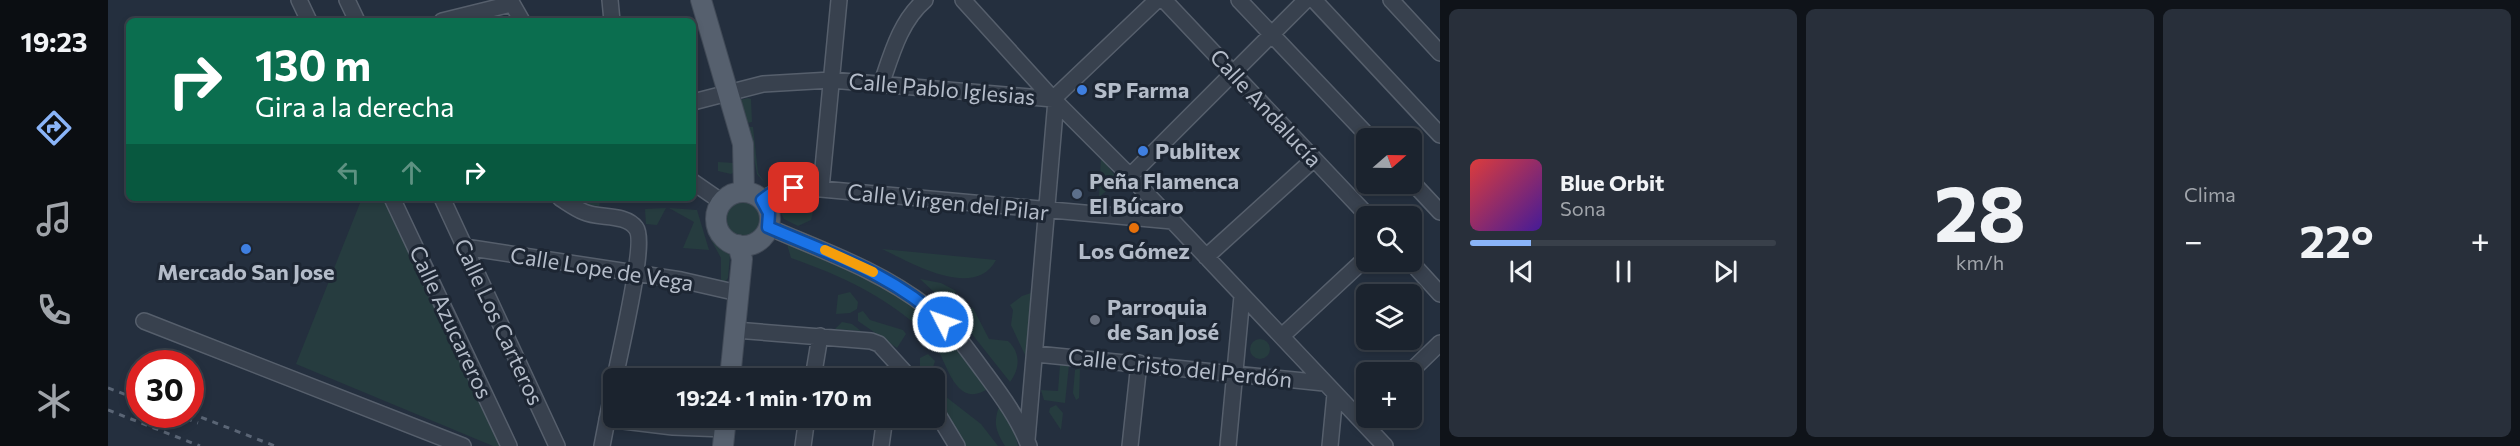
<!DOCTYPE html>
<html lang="es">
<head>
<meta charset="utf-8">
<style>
	:root { --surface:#1b232e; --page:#282f3a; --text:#f1f3f6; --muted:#a0a4aa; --line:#39404a; --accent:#8ab4f8 }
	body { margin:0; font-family:Commissioner,sans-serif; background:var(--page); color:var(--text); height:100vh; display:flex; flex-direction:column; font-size:22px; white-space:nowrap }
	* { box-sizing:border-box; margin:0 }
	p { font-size:20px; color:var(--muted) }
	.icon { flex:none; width:33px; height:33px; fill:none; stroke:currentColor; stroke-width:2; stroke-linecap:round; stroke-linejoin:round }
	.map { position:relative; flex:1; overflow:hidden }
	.sheet { display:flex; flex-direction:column; gap:9px; padding:9px; background:#0f1319; width:1080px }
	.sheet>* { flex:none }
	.top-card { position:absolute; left:18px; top:18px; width:570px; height:183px; border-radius:9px; box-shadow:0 3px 9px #0003,0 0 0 2px var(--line); background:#0b6e4f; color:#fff; overflow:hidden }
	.needle { width:39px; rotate:70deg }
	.controls { position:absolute; left:1248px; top:128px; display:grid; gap:12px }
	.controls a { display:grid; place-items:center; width:66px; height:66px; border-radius:9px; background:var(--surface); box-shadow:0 3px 9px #0003,0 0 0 2px var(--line); font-size:30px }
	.speed { position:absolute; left:18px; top:350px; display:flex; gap:12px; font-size:30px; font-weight:700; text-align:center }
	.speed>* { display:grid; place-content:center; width:78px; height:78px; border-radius:50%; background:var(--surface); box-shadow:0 3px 9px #0003,0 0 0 2px var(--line); line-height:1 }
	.speed .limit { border:9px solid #d22; background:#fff; color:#111 }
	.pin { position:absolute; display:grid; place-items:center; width:51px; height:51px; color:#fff; margin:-26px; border-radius:12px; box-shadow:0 3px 9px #0006 }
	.me { position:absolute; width:66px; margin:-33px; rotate:311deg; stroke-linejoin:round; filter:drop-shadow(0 0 4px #0008) }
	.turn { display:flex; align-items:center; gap:21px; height:126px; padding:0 30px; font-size:27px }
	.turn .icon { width:78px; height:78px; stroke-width:2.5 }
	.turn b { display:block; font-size:42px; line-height:51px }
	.lanes { display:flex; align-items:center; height:57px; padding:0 30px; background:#0003; justify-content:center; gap:30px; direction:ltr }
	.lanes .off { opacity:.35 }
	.big { font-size:45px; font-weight:700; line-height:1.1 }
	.sheet .widget { flex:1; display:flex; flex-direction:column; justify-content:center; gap:9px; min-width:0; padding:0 21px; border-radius:9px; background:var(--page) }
	.sheet .dial { align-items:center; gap:0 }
	.dial b { font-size:78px; line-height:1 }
	.song { display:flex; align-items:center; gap:18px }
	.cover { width:72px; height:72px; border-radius:9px; background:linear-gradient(135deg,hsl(0 70% 55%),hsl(260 70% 35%)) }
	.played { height:6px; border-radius:3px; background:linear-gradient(90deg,var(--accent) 20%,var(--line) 20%) }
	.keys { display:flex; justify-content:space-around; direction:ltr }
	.heat { display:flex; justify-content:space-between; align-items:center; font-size:33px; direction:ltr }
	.sheet .tiles { flex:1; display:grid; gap:9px; grid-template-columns:repeat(3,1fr) }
	.trip { position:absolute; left:495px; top:368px; width:342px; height:60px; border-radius:9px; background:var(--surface); box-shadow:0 3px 9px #0003,0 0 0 2px var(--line); font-weight:700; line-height:60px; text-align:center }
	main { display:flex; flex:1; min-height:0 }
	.tab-bar { display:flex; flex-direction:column; width:108px; justify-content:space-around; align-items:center; background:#0b0e12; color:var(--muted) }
	.tab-bar .icon { width:42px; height:42px }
	.tab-bar .selected { color:var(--accent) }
	.tab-bar b { font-size:27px; color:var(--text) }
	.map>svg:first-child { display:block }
	.green { fill:#263c3f }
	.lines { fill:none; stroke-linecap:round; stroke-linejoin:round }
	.minor-casing { stroke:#565f6c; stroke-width:18 }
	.major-casing { stroke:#414a57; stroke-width:22 }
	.minor { stroke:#38414e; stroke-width:15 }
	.major { stroke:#56606e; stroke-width:20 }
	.rail { stroke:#5a6575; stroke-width:3; stroke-dasharray:6 6; stroke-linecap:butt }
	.route-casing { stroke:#114b97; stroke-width:15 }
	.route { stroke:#1a73e8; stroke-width:10 }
	.slow { stroke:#f59e0b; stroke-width:10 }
	.shop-dot { fill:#3f7fe0; stroke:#1d2633; stroke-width:2 }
	.service-dot { fill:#5c6f8a; stroke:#1d2633; stroke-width:2 }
	.food-dot { fill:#e8710a; stroke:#1d2633; stroke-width:2 }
	.worship-dot { fill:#6b7280; stroke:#1d2633; stroke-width:2 }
	.labels { text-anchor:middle; stroke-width:6; stroke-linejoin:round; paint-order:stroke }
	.street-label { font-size:22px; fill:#b4bcc9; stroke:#1d2633 }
	.poi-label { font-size:22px; font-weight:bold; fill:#b4bcc9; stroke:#1d2633; text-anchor:start }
</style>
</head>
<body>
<main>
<nav class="tab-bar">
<b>19:23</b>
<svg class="icon selected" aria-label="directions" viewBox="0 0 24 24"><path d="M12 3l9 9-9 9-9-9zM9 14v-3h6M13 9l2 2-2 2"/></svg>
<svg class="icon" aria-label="music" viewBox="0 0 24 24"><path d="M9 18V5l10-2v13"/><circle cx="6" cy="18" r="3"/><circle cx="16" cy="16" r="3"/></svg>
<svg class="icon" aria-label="phone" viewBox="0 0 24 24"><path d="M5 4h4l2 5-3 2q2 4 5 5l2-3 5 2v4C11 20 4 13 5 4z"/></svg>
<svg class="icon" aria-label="climate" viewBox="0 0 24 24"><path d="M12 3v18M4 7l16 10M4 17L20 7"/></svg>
</nav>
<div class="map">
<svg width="1332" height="446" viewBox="0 0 1332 446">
	<rect width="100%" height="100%" fill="#242f3e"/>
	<path class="green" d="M640,98L643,99L644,122L639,123L632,100Z
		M640,127H645L650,173L657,183L649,174Z
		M993,157L1011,181L991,197Z
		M610,162L626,163V172L623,174L610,171Z
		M616 217a19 19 0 1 1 38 0a19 19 0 1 1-38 0Z
		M254,198H276L394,446H385L188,364Z
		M466,198H497L499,202H492L491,206L481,205Z
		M675,198L680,203L701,199L706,208L703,220L690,226L676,219L669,206L672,199Z
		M558,208L549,225L538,224L537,209Z
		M561,208L589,210L601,250L575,248L586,222Z
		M601,236L622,255L620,278L617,282L613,281V258Z
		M681,240C733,262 784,286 827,323L818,334C780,297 732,275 683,258L679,244Z
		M774,249L888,260C866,301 802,262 774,249Z
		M812,279L833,283L848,291L843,308Z
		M742,292L750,302L749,309L742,313L728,314L730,295Z
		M926,292L918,357L903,325L905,310L902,305L914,296Z
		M851,304L856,309L865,308L881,339L900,341C913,353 912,369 902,382L845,310Z
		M755,311L762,320L795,330L798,334L789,348L750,321V313Z
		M734,322L744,324L753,331L727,329Z
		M835,331L841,338L881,388C846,412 839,359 825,342Z
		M1142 349a10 10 0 1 1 20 0a10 10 0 1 1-20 0Z
		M820,354L827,361L825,367L820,370L824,378H817L808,368L812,366V358Z
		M952,365H961L957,403L936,400L933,390L950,391Z
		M972,368L971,398L968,400L965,393L967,370Z
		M827,382L833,393L873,424L890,446H856L827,400Z
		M892,404L905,426L910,446H897C887,430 885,422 892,404Z
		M948,405L955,413L953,430L941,412L942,408Z"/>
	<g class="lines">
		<defs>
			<path id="minor" d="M191,0L201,21
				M239,0L249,21
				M402,0L414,21
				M502,0L504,21
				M855,0L945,99L1022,176L1277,446
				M1056,0L1260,216
				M1131,0L1262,138
				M1206,0L1332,135
				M1283,0L1332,53
				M334,21L403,4
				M773,85C783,56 792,21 817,0
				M585,102L655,84L723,80L945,99L1049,0
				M1022,176L1198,0
				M585,182L614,202
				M1304,182L1332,212
				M713,189L731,0
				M284,198L401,446
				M334,198L449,446
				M452,198C460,203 468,209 476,212C491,219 517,213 528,228C539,242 511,355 507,378
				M654,200C672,187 692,188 713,189L1064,221
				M660,227C715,251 771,270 819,307C842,324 859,349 876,372C893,395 911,419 921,446
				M357,247L573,280L630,293
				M1098,257L1206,159
				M1302,261L1332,294
				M36,321L355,446
				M627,330L763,341L771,344L802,378
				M1174,336L1258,258
				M928,354L1216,383
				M1302,372L1332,343
				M705,378L712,336
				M826,408L849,446
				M499,419L565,427L617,429
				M919,440L948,100
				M494,446L506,384
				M695,446L699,417
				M773,446L777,417
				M1022,446L1031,363
				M1120,446L1134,296
				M1222,446L1227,394"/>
			<path id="major" d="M593,0L635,144L636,192
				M608 219a27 27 0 1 1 54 0a27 27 0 1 1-54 0Z
				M622,378L634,259L630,245
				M615,446L618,417"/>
		</defs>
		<use href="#minor" class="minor-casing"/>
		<use href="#major" class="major-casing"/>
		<use href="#minor" class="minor"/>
		<use href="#major" class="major"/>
		<path class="rail" d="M0,388L32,400
			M0,410L92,446
			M82,413L167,446
			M67,414L90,423"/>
	</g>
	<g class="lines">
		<defs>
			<path id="route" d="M686,188L665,192L654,200L661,213L660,227C722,254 786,274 835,322"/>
		</defs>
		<use href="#route" class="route-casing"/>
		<use href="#route" class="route"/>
		<path class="slow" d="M717,250L765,272"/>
	</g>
	<g class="shop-dot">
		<circle cx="974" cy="90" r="6"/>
		<circle cx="1035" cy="151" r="6"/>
		<circle cx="138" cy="249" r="6"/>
	</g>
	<circle class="service-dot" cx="969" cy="194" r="6"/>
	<circle class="food-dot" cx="1026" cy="228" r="6"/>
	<circle class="worship-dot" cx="987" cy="320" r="6"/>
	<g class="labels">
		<g class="street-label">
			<text transform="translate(834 89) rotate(5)" y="8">Calle Pablo Iglesias</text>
			<text transform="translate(1158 108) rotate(47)" y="8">Calle Andalucía</text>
			<text transform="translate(840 202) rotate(6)" y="8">Calle Virgen del Pilar</text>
			<text transform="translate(494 269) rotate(9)" y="8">Calle Lope de Vega</text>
			<text transform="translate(343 322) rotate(65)" y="8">Calle Azucareros</text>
			<text transform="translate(391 322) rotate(65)" y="8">Calle Los Carteros</text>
			<text transform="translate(1072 368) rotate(6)" y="8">Calle Cristo del Perdón</text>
		</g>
		<g class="poi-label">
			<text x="986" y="98">SP Farma</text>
			<text x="1047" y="159">Publitex</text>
			<text x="981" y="189">Peña Flamenca<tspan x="981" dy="25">El Búcaro</tspan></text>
			<text x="1026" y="259" text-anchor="middle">Los Gómez</text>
			<text x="138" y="280" text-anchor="middle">Mercado San Jose</text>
			<text x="999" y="315">Parroquia<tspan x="999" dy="25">de San José</tspan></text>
		</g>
	</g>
</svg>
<div class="controls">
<a><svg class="needle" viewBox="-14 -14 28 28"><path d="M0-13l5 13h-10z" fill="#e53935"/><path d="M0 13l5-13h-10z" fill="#a0a4aa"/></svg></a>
<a><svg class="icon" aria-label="search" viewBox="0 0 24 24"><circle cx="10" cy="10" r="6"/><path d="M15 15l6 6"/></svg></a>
<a><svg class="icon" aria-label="layers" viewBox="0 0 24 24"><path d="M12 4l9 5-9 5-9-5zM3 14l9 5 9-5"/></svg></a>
<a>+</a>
</div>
<div class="speed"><div class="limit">30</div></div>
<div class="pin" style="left:686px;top:188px;background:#d93025"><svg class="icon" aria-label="arrive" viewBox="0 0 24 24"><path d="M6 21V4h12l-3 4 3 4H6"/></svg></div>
<svg class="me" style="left:835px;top:322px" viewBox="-20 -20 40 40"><circle r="17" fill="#1a73e8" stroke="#fff" stroke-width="3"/><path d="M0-11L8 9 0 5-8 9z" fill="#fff"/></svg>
<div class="trip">19:24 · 1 min · 170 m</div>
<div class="top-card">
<div class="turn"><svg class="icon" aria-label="right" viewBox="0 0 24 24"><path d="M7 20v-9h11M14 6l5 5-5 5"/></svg><div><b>130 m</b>Gira a la derecha</div></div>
<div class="lanes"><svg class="icon off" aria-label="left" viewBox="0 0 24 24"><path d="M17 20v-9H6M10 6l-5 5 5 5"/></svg><svg class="icon off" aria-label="ahead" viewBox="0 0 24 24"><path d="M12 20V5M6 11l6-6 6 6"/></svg><svg class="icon" aria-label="right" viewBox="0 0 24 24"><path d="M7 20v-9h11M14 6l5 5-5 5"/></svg></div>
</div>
</div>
<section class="sheet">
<div class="tiles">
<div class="widget">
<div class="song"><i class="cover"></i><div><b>Blue Orbit</b><p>Sona</p></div></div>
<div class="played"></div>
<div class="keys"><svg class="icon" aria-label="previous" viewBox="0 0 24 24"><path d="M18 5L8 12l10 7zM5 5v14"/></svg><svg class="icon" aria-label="pause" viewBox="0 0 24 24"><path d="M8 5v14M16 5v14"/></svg><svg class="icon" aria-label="next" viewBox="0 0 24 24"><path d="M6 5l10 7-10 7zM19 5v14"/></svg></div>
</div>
<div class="widget dial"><b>28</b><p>km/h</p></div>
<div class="widget"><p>Clima</p>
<div class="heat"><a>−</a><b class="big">22°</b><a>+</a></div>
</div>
</div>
</section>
</main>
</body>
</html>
